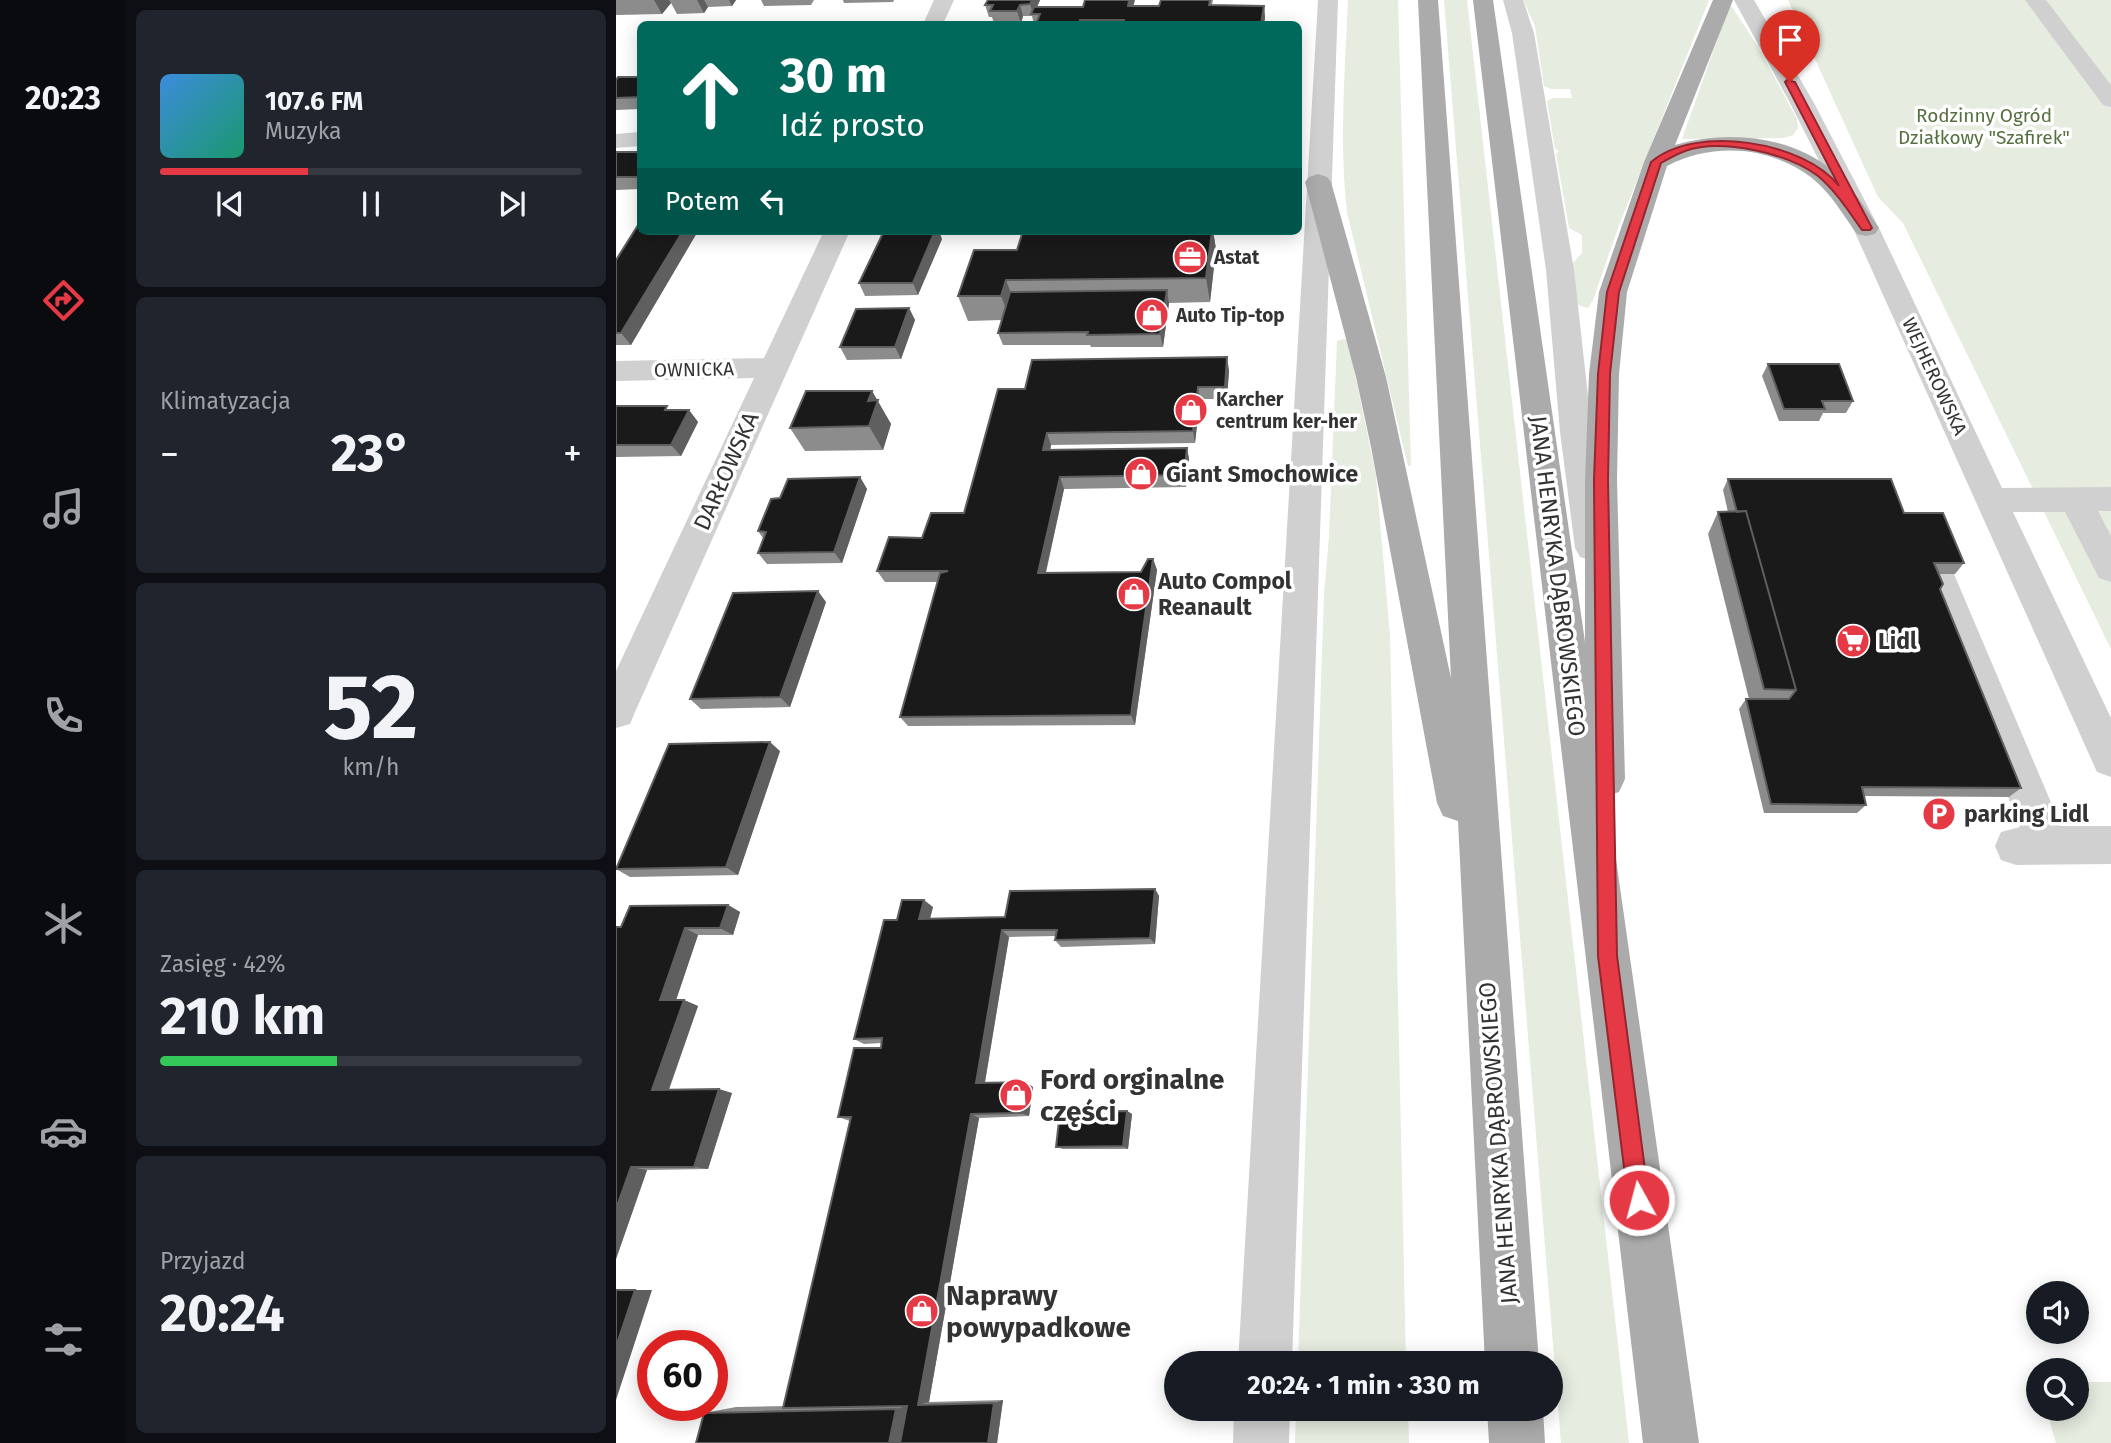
<!DOCTYPE html>
<html lang="pl">
<head>
<meta charset="utf-8">
<style>
	:root { --surface:#171b24; --page:#20242c; --text:#f1f3f6; --muted:#9ea1a6; --line:#363941; --accent:#e63946 }
	body { margin:0; font-family:"Fira Sans",sans-serif; background:var(--page); color:var(--text); height:100vh; display:flex; flex-direction:column; font-size:26px; white-space:nowrap }
	* { box-sizing:border-box; margin:0 }
	p { font-size:23px; color:var(--muted) }
	.icon { flex:none; width:38px; height:38px; fill:none; stroke:currentColor; stroke-width:2; stroke-linecap:round; stroke-linejoin:round }
	.map { position:relative; flex:1; overflow:hidden }
	.drawer { display:flex; flex-direction:column; gap:10px; padding:10px; background:#0d0f14; width:490px }
	.drawer>* { flex:none }
	.banner { position:absolute; left:21px; top:21px; width:665px; height:214px; border-radius:10px; box-shadow:0 4px 18px #0003; background:#00695c; color:#fff; overflow:hidden }
	.fabs { position:absolute; left:1410px; top:1281px; display:grid; gap:14px }
	.fabs a { display:grid; place-items:center; width:63px; height:63px; border-radius:50%; background:var(--surface); box-shadow:0 4px 18px #0003; font-size:35px }
	.speed { position:absolute; left:21px; top:1330px; display:flex; gap:14px; font-size:35px; font-weight:700; text-align:center }
	.speed>* { display:grid; place-content:center; width:91px; height:91px; border-radius:50%; background:var(--surface); box-shadow:0 4px 18px #0003; line-height:1 }
	.speed .limit { border:10px solid #d22; background:#fff; color:#111 }
	.pin { position:absolute; display:grid; place-items:center; width:60px; height:60px; color:#fff; margin:-72px -30px; border-radius:50% 50% 50% 0; rotate:-45deg; box-shadow:0 0 7px #0007 }
	.pin .icon { rotate:45deg }
	.me { position:absolute; width:77px; margin:-38px; rotate:353deg; stroke-linejoin:round; filter:drop-shadow(0 0 5px #0008) }
	.turn { display:flex; align-items:center; gap:24px; height:147px; padding:0 28px; font-size:32px }
	.turn .icon { width:91px; height:91px; stroke-width:2.5 }
	.turn b { display:block; font-size:49px; line-height:60px }
	.then { display:flex; align-items:center; height:66px; padding:0 28px; background:#0003; gap:14px; font-size:26px }
	.big { font-size:52px; font-weight:700; line-height:1.1 }
	.drawer .tile { flex:1; display:flex; flex-direction:column; justify-content:center; gap:10px; min-width:0; padding:0 24px; border-radius:10px; background:var(--page) }
	.drawer .dial { align-items:center; gap:0 }
	.dial b { font-size:91px; line-height:1 }
	.song { display:flex; align-items:center; gap:21px }
	.cover { width:84px; height:84px; border-radius:10px; background:linear-gradient(135deg,hsl(210 70% 55%),hsl(160 70% 35%)) }
	.played { height:7px; border-radius:4px; background:linear-gradient(90deg,var(--accent) 35%,var(--line) 35%) }
	.keys { display:flex; justify-content:space-around; direction:ltr }
	.heat { display:flex; justify-content:space-between; align-items:center; font-size:38px; direction:ltr }
	.charge { height:10px; border-radius:5px; background:linear-gradient(90deg,#34c759 42%,var(--line) 0) }
	.trip { position:absolute; left:548px; top:1351px; width:399px; height:70px; border-radius:35px; background:var(--surface); box-shadow:0 4px 18px #0003; font-weight:700; line-height:70px; text-align:center }
	main { display:flex; flex:1; min-height:0 }
	.dock { display:flex; flex-direction:column; width:126px; justify-content:space-around; align-items:center; background:#090b0e; color:var(--muted) }
	.dock .icon { width:49px; height:49px }
	.dock .current { color:var(--accent) }
	.dock b { font-size:32px; color:var(--text) }
	.map>svg:first-child { display:block }
	.green { fill:#e6ecdf }
	.lines { fill:none; stroke-linecap:round; stroke-linejoin:round }
	.minor { fill:#d0d0d0; fill-rule:evenodd }
	.major { fill:#ababab; fill-rule:evenodd }
	.wall { fill:#8c8c8c }
	.shaded-wall { fill:#5f5f5f }
	.building { fill:#1a1a1a; stroke:#5f5f5f; stroke-width:2 }
	.route { fill:#e63946; stroke:#96252e; stroke-width:2 }
	.labels { text-anchor:middle; stroke-width:7; stroke-linejoin:round; paint-order:stroke }
	.far-park-label { font-size:19px; fill:#56703f; stroke:#fff }
	.far-poi-label { font-size:19px; font-weight:bold; fill:#333; stroke:#fff; text-anchor:start }
	.far-street-label { font-size:19px; fill:#333; stroke:#fff }
	.street-label { font-size:23px; fill:#333; stroke:#fff }
	.poi-label { font-size:23px; font-weight:bold; fill:#333; stroke:#fff; text-anchor:start }
	.near-poi-label { font-size:28px; font-weight:bold; fill:#333; stroke:#fff; text-anchor:start }
</style>
</head>
<body>
<main>
<nav class="dock">
<b>20:23</b>
<svg class="icon current" aria-label="directions" viewBox="0 0 24 24"><path d="M12 3l9 9-9 9-9-9zM9 14v-3h6M13 9l2 2-2 2"/></svg>
<svg class="icon" aria-label="music" viewBox="0 0 24 24"><path d="M9 18V5l10-2v13"/><circle cx="6" cy="18" r="3"/><circle cx="16" cy="16" r="3"/></svg>
<svg class="icon" aria-label="phone" viewBox="0 0 24 24"><path d="M5 4h4l2 5-3 2q2 4 5 5l2-3 5 2v4C11 20 4 13 5 4z"/></svg>
<svg class="icon" aria-label="climate" viewBox="0 0 24 24"><path d="M12 3v18M4 7l16 10M4 17L20 7"/></svg>
<svg class="icon" aria-label="car" viewBox="0 0 24 24"><path d="M5 17H2v-5l4-1 3-4h7l3 4 3 1v5h-3M9 17h6M6 11h13"/><circle cx="7" cy="17" r="2"/><circle cx="17" cy="17" r="2"/></svg>
<svg class="icon" aria-label="filters" viewBox="0 0 24 24"><path d="M4 7h16M4 17h16"/><circle cx="9" cy="7" r="2"/><circle cx="15" cy="17" r="2"/></svg>
</nav>
<section class="drawer">
<div class="tile">
<div class="song"><i class="cover"></i><div><b>107.6 FM</b><p>Muzyka</p></div></div>
<div class="played"></div>
<div class="keys"><svg class="icon" aria-label="previous" viewBox="0 0 24 24"><path d="M18 5L8 12l10 7zM5 5v14"/></svg><svg class="icon" aria-label="pause" viewBox="0 0 24 24"><path d="M8 5v14M16 5v14"/></svg><svg class="icon" aria-label="next" viewBox="0 0 24 24"><path d="M6 5l10 7-10 7zM19 5v14"/></svg></div>
</div>
<div class="tile"><p>Klimatyzacja</p>
<div class="heat"><a>−</a><b class="big">23°</b><a>+</a></div>
</div>
<div class="tile dial"><b>52</b><p>km/h</p></div>
<div class="tile"><p>Zasięg · 42%</p><b class="big">210 km</b><div class="charge"></div></div>
<div class="tile"><p>Przyjazd</p><b class="big">20:24</b></div>
</section>
<div class="map">
<svg width="1495" height="1443" viewBox="0 0 1495 1443">
	<rect width="100%" height="100%" fill="#fff"/>
	<path class="green" d="M732,0H782L795,466H792L731,212C723,141 729,71 732,0Z
		M828,0H851L1013,1443H945Z
		M907,0H1093L1002,228L977,300L972,308L959,304L953,267L966,253V235L953,228L940,154L943,151L939,149L931,101L937,98H956L954,89H935L928,86L919,26Z
		M1172,0H1495V649L1287,223L1262,197Z
		M1114,4L1141,45L1181,119L1182,128L1177,135L1168,138L1066,139Z
		M728,339L732,340L760,476L774,636L790,1363H682L708,594L713,537L721,341Z
		M1461,1382H1495V1443H1440L1430,1409H1461Z
		M680,1409H792L793,1443H679Z"/>
	<g class="lines">
		<path class="minor" d="M318,0H338L327,24H307Z
			M702,0H722L676,1363H622Z
			M887,0H907L918,33L958,270L976,432L993,548L988,557L976,561L964,557L959,548L944,432L930,270L896,33Z
			M1118,0H1138L1198,103L1263,228L1386,488L1495,487V511H1482L1495,536V582L1483,578L1449,512H1397L1495,718V777L1481,772L1237,228L1174,103Z
			M1409,0H1430L1495,85V107L1487,105Z
			M24,132V146L0,148V134Z
			M208,231H234L19,712L14,724L0,728V671L138,378L0,381V361L148,358Z
			M1321,560L1333,564L1338,574L1445,826H1495V864L1400,865L1385,860L1379,846L1385,832L1404,827L1304,574L1309,564Z
			M618,1409H674L673,1443H617Z"/>
		<path class="major" d="M802,0H822L923,1363H869L842,821L827,816L821,803L755,447L740,377L689,182L693,177L702,174L711,177L715,182L770,377L835,678Z
			M857,0H877L969,642V480L973,374L983,292L1028,162L1097,0H1117L1059,145C1110,130 1172,135 1215,169C1235,184 1249,208 1263,228L1259,234L1250,236L1241,234C1227,215 1215,193 1196,178C1154,146 1097,142 1051,166L1011,292L1003,374L1001,480L1009,779L1003,792L991,796L1083,1443H1027Z
			M871,1409H927L929,1443H873Z"/>
	</g>
	<path class="wall" d="M0,0H120L116,6L92,7L88,13L61,14L55,3L46,14L0,15Z
		M145,0H198L195,5L148,6Z
		M227,0H278L277,2L228,3Z
		M424,0L421,7L543,6L545,0H597L596,5L648,6L649,18L648,24H418L416,16H407L405,23H378L376,17H373L369,5Z
		M24,77V109L0,110V80Z
		M0,152H24V189L0,190Z
		M24,231H82L15,345H0V260Z
		M597,231L600,249L594,302L553,303L547,347H475L474,345H387L382,333L386,320L352,321L342,296L401,250Z
		M326,239L302,295L249,296L243,283Z
		M293,308L299,320L285,359L231,360L224,347Z
		M1152,364L1237,401L1230,413H1207L1203,421H1163L1146,376Z
		M613,370L611,399H584L579,443L435,445L434,450L571,448L573,459L570,487L448,489L430,573L525,572L537,559L541,570L519,725L292,726L284,717L322,582H269L261,571L306,538L348,513L409,389Z
		M256,391L275,424L267,450L189,451L174,428Z
		M0,406L54,410H73L82,422L65,456L0,457Z
		M244,477L251,489L226,563L151,564L142,553L147,538L142,531L164,498Z
		M1112,479L1288,513L1348,563L1339,574H1323L1324,589L1405,788L1393,797L1248,796L1250,805L1241,813H1148L1123,709L1130,699H1133L1092,534L1102,512H1112L1107,490Z
		M210,602L174,707L85,709L74,699Z
		M164,751L122,875L14,877L0,869Z
		M539,889L543,896L539,944L445,947L439,940L440,936L393,937L369,1083L417,1087L413,1116L363,1118L313,1402L387,1400L381,1443L88,1413L120,1407L168,1406L234,1121L222,1117L265,1048V1043L248,1044L238,1039L281,920L317,907L314,919L389,917Z
		M112,905L124,912L117,935H82L60,1000H68L82,1006L53,1090L116,1093L92,1169L31,1170L0,1259L5,927Z
		M511,1111L516,1114L512,1149H447L440,1147Z"/>
	<path class="shaded-wall" d="M38,0H53L55,3L46,14Z
		M81,0H88L92,7L88,13Z
		M113,0H120L116,6Z
		M416,0H424L418,14H417L414,4Z
		M513,0H519L514,18L512,6Z
		M404,5L407,16L405,23L401,11Z
		M648,6L649,18L648,24H645Z
		M67,231H82L15,345L5,333Z
		M319,231H323L326,239L302,295L297,283Z
		M596,231H597L600,249L594,302L590,278Z
		M390,280L399,304L394,320L385,296Z
		M551,290L553,303L547,347L544,334Z
		M293,308L299,320L285,359L279,347Z
		M611,357L613,370L611,399L609,387Z
		M582,387L584,399L579,443L577,431Z
		M256,391L275,424L267,450L253,426L252,401Z
		M73,410L82,422L65,456L55,445Z
		M431,433L435,445L432,462L427,450Z
		M571,448L573,459L570,487L568,475Z
		M244,477L251,489L226,563L218,552Z
		M444,477L448,489L427,584L422,573Z
		M537,559L541,570L519,725L515,715Z
		M202,591L210,602L174,707L164,697Z
		M154,742L164,751L122,875L110,867Z
		M539,889L543,896L539,944L534,938Z
		M308,900L317,907L312,926L303,919Z
		M112,905L124,912L117,935L104,928Z
		M69,928L82,935L58,1006L44,1000Z
		M386,930L393,937L368,1087L360,1083Z
		M68,1000L82,1006L51,1094L36,1090Z
		M410,1082L417,1087L413,1116L405,1113Z
		M103,1089L116,1093L92,1169L78,1167Z
		M511,1111L516,1114L512,1149L507,1146Z
		M355,1114L363,1118L313,1402L302,1405Z
		M15,1167L31,1170L0,1259V1209Z
		M19,1290H36L0,1400V1347Z
		M387,1400L381,1443H372L378,1403Z
		M302,1403L295,1443H273L280,1409Z"/>
	<path class="building" d="M372,0H416L414,4L404,5L401,11H374L377,5H369Z
		M469,0H513L512,6H543L545,0H594L593,5L648,6L645,24H507L508,20H464L463,24H420L424,14H415L418,7H467Z
		M2,77H24V97L0,98V80Z
		M0,152H24V177H0Z
		M24,222V231H67L5,333H0V260Z
		M268,231H319L297,283H243Z
		M407,231H596L590,278L390,280L385,296H342L358,250H401Z
		M551,290L544,334L471,335L472,332L382,333L394,292Z
		M293,308L279,347H224L240,309Z
		M611,357L609,387H582L577,431L431,433L427,450L571,448L568,475L444,477L422,573L525,572L532,559H537L515,715L284,717L324,573L332,571H261L273,537L306,538L315,513H348L382,389H409L416,360Z
		M1152,364H1223L1237,401H1206L1209,409H1168Z
		M190,391H256L252,401L262,400L253,426L174,428Z
		M0,406H51L49,410H73L55,445H0Z
		M244,477L218,552L142,553L150,532L142,531L155,499L164,498L172,479Z
		M1112,479H1275L1288,513H1327L1348,563H1318L1327,584L1324,589L1405,788L1246,787L1250,805L1155,804L1130,699H1173L1180,690L1130,511L1121,512Z
		M1130,511L1180,690L1148,689L1102,512Z
		M202,591L164,697L74,699L117,593Z
		M154,742L110,867L0,869L53,744Z
		M539,889L534,938L439,940L441,930H386L360,1083L410,1082L405,1113L355,1114L302,1405L378,1403L372,1443H284L291,1406L167,1408L235,1117H222L238,1048H265L266,1038L238,1039L268,920H281L286,900H308L303,919L389,917L394,891Z
		M112,905L104,928H69L44,1000H68L36,1090L103,1089L78,1167H15L0,1209V927H5L14,906Z
		M511,1111L507,1146L440,1147L444,1112Z
		M0,1290H19L0,1347Z
		M280,1409L273,1443H80L88,1413Z"/>
	<path class="route" d="M1171,80L1179,82L1256,228L1254,230H1246C1233,212 1220,191 1202,176C1172,153 1105,138 1069,151C1061,154 1052,159 1045,163L1003,292L994,374L992,480L1001,956L1033,1200L1030,1207L1023,1210L1016,1207L1012,1200L982,956L978,480L982,374L991,292L1035,162C1079,124 1188,141 1223,186L1169,82Z"/>
	<defs>
		<symbol id="office-disc" viewBox="-11 -11 22 22"><circle r="9.5" fill="#e63946" stroke="#fff"/><path d="M-6-3h4V-5.5h4V-3h4V5H-6ZM-1-4.5V-3h2v-1.5ZM-6 0V1H6V0Z" fill="#fff"/></symbol>
		<symbol id="shop-disc" viewBox="-11 -11 22 22"><circle r="9.5" fill="#e63946" stroke="#fff"/><path d="M-5-2.5h2.3a2.7 3.5 0 0 1 5.4 0H5L5.5 6h-11ZM-1.5-2.5h3a1.5 2.3 0 0 0-3 0Z" fill="#fff"/></symbol>
		<symbol id="supermarket-disc" viewBox="-11 -11 22 22"><circle r="9.5" fill="#e63946" stroke="#fff"/><path d="M-6-5.5h2.5l.6 2H6L4.5 2H-2.5L-4.4-4H-6ZM-1.5 3.2a1.3 1.3 0 1 0 .1 0ZM3 3.2a1.3 1.3 0 1 0 .1 0Z" fill="#fff"/></symbol>
		<symbol id="parking-disc" viewBox="-11 -11 22 22"><circle r="9.5" fill="#e63946" stroke="#fff"/><path d="M-3.5-5.5H1a3.5 3.5 0 0 1 0 7H-1V5.5H-3.5ZM-1-3.4V-.6H.8a1.4 1.4 0 0 0 0-2.8Z" fill="#fff"/></symbol>
	</defs>
	<g fill-rule="evenodd">
		<use href="#office-disc" x="555" y="238" width="38" height="38"/>
		<use href="#shop-disc" x="517" y="296" width="38" height="38"/>
		<use href="#shop-disc" x="556" y="391" width="38" height="38"/>
		<use href="#shop-disc" x="506" y="455" width="38" height="38"/>
		<use href="#shop-disc" x="499" y="575" width="38" height="38"/>
		<use href="#supermarket-disc" x="1218" y="622" width="38" height="38"/>
		<use href="#parking-disc" x="1304" y="795" width="38" height="38"/>
		<use href="#shop-disc" x="381" y="1076" width="38" height="38"/>
		<use href="#shop-disc" x="287" y="1292" width="38" height="38"/>
	</g>
	<g class="labels">
		<g class="far-park-label">
			<text x="1368" y="122">Rodzinny Ogród<tspan x="1368" dy="22">Działkowy "Szafirek"</tspan></text>
		</g>
		<g class="far-poi-label">
			<text x="598" y="264">Astat</text>
			<text x="560" y="322">Auto Tip-top</text>
			<text x="600" y="406">Karcher<tspan x="600" dy="22">centrum ker-her</tspan></text>
		</g>
		<g class="far-street-label">
			<text transform="translate(78 369) rotate(-1)" y="7">OWNICKA</text>
			<text transform="translate(1319 376) rotate(65)" y="7">WEJHEROWSKA</text>
		</g>
		<g class="street-label">
			<text transform="translate(110 471) rotate(-66)" y="8">DARŁOWSKA</text>
			<text transform="translate(942 576) rotate(83)" y="8">JANA HENRYKA DĄBROWSKIEGO</text>
			<text transform="translate(882 1143) rotate(-94)" y="8">JANA HENRYKA DĄBROWSKIEGO</text>
		</g>
		<g class="poi-label">
			<text x="550" y="482">Giant Smochowice</text>
			<text x="542" y="589">Auto Compol<tspan x="542" dy="26">Reanault</tspan></text>
			<text x="1262" y="649">Lidl</text>
			<text x="1348" y="822">parking Lidl</text>
		</g>
		<g class="near-poi-label">
			<text x="424" y="1089">Ford orginalne<tspan x="424" dy="32">części</tspan></text>
			<text x="330" y="1305">Naprawy<tspan x="330" dy="32">powypadkowe</tspan></text>
		</g>
	</g>
</svg>
<div class="fabs">
<a><svg class="icon" aria-label="sound" viewBox="0 0 24 24"><path d="M4 9h4l5-4v14l-5-4H4zM17 9q2 3 0 6"/></svg></a>
<a><svg class="icon" aria-label="search" viewBox="0 0 24 24"><circle cx="10" cy="10" r="6"/><path d="M15 15l6 6"/></svg></a>
</div>
<div class="speed"><div class="limit">60</div></div>
<div class="pin" style="left:1174px;top:82px;background:#d93025"><svg class="icon" aria-label="arrive" viewBox="0 0 24 24"><path d="M6 21V4h12l-3 4 3 4H6"/></svg></div>
<svg class="me" style="left:1023px;top:1200px" viewBox="-20 -20 40 40"><circle r="17" fill="#e63946" stroke="#fff" stroke-width="3"/><path d="M0-11L8 9 0 5-8 9z" fill="#fff"/></svg>
<div class="trip">20:24 · 1 min · 330 m</div>
<div class="banner">
<div class="turn"><svg class="icon" aria-label="ahead" viewBox="0 0 24 24"><path d="M12 20V5M6 11l6-6 6 6"/></svg><div><b>30 m</b>Idź prosto</div></div>
<div class="then">Potem<svg class="icon" aria-label="left" viewBox="0 0 24 24"><path d="M17 20v-9H6M10 6l-5 5 5 5"/></svg></div>
</div>
</div>
</main>
</body>
</html>
